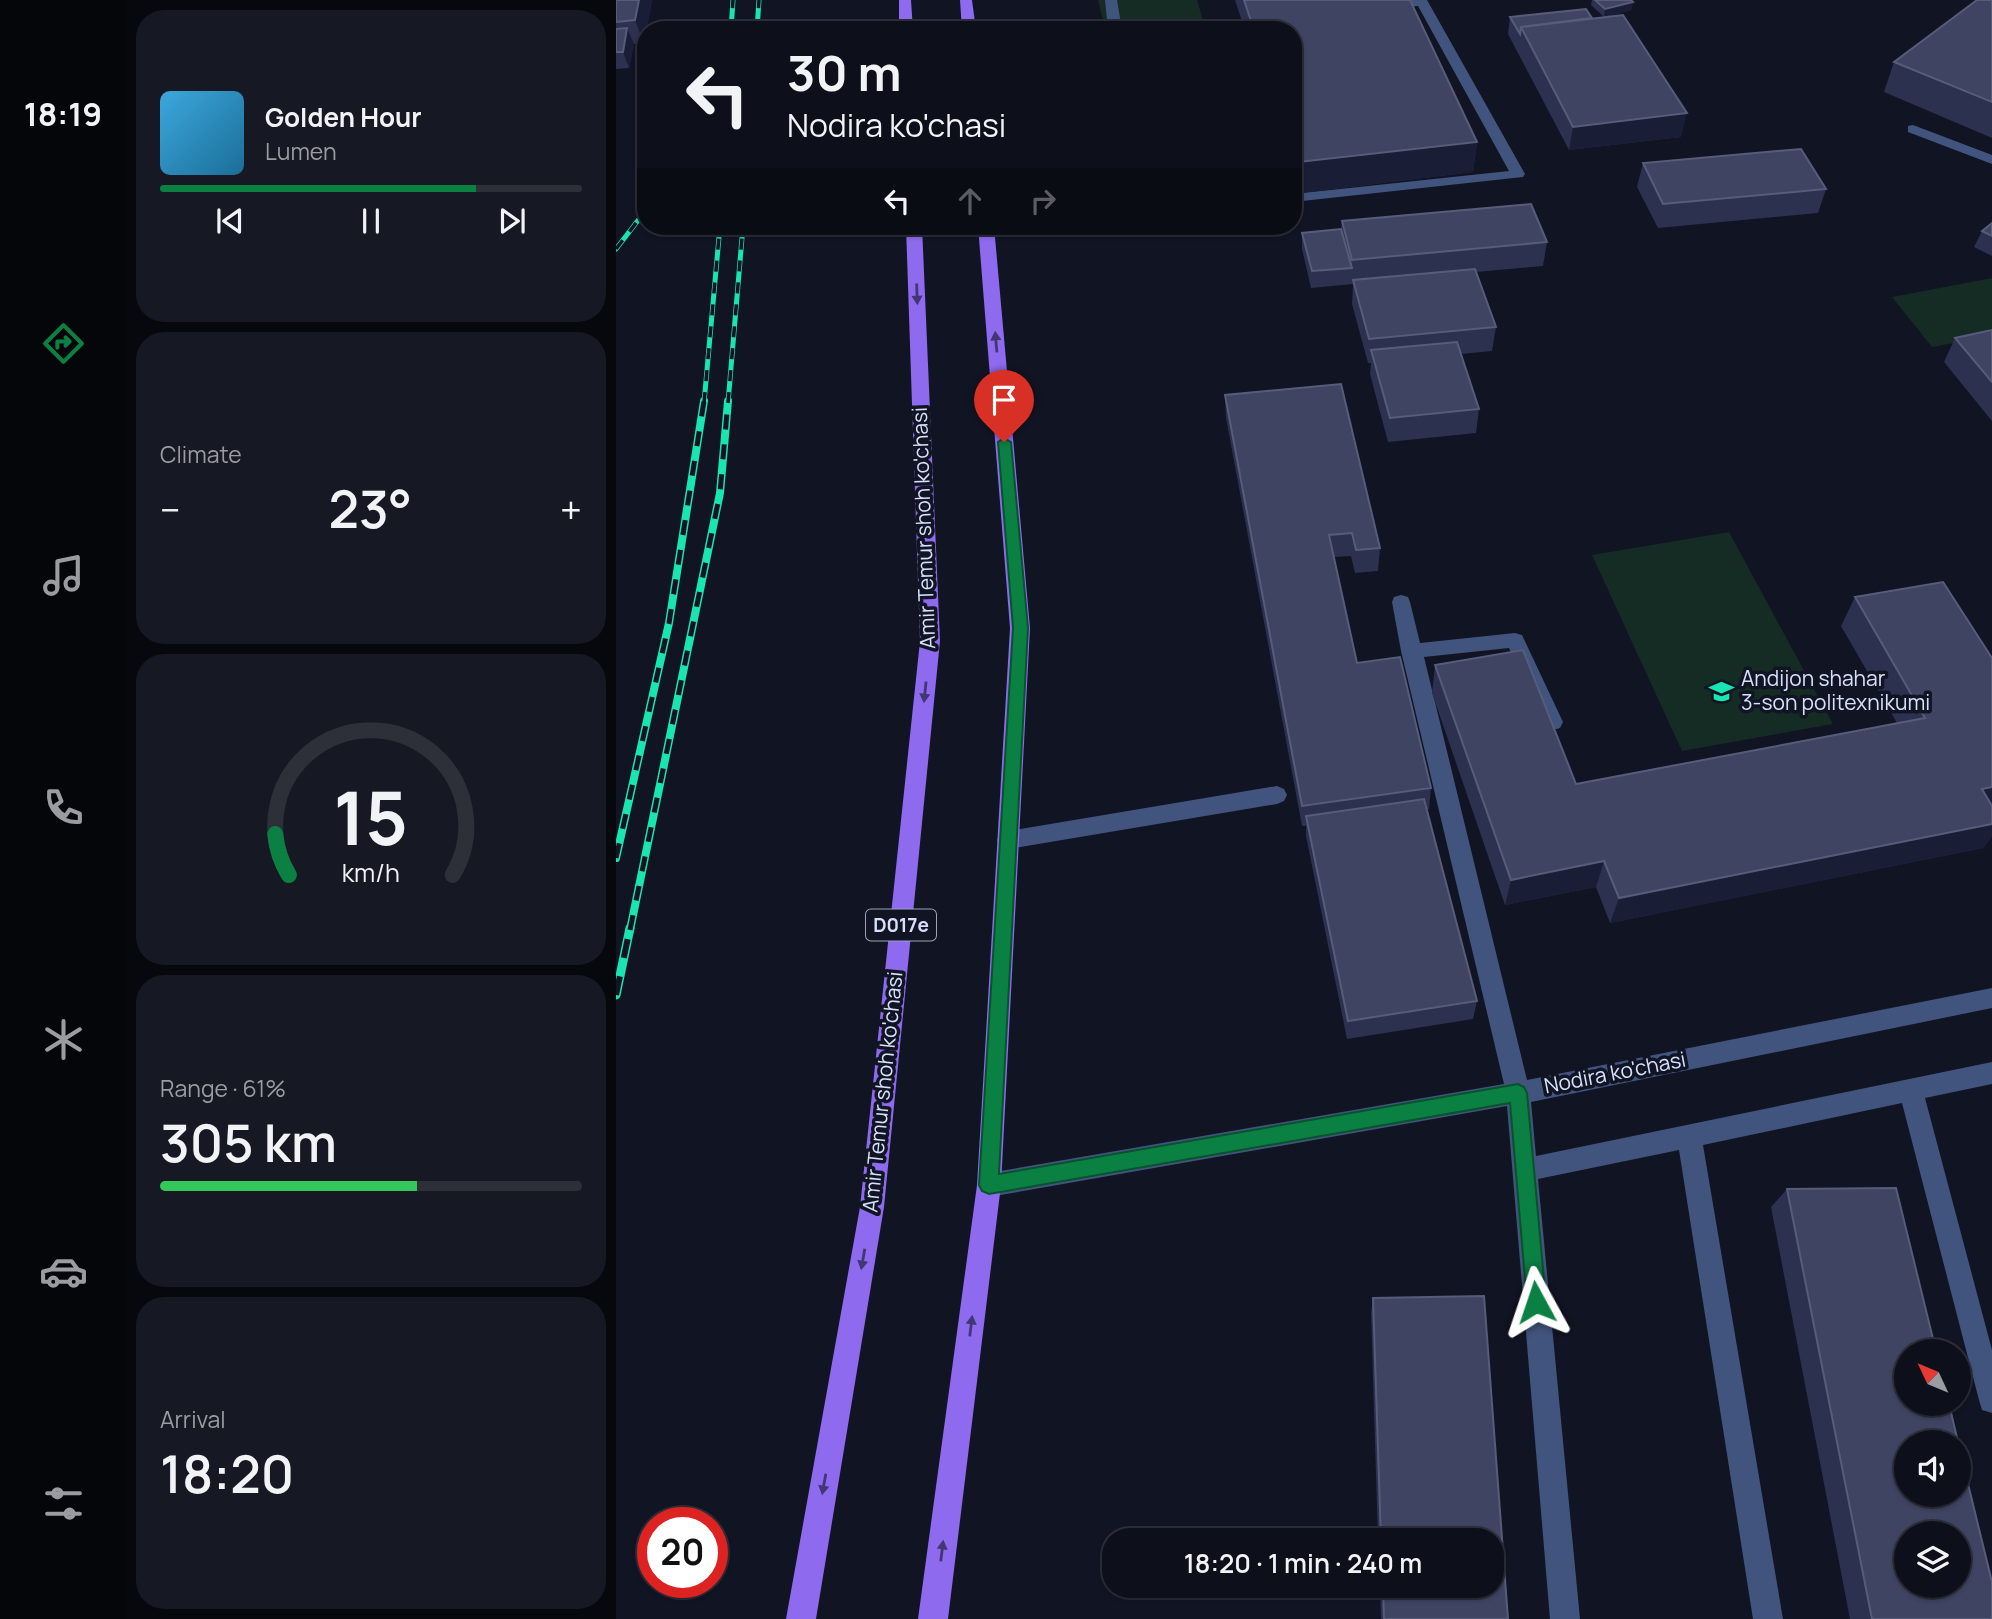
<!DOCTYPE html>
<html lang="en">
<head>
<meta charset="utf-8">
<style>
	:root { --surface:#0d0f1a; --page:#161823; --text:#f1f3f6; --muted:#9a9ca2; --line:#2d2f39; --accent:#0b8043 }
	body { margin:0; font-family:Manrope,sans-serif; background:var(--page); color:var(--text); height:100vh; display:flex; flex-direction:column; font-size:26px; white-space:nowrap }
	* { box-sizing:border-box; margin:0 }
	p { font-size:23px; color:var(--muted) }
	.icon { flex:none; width:38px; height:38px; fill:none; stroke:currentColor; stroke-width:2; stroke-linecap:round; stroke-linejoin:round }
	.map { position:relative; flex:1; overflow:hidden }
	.drawer { display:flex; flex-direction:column; gap:10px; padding:10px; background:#07080e; width:490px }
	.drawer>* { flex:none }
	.guide { position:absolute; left:21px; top:21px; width:665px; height:214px; border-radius:28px; box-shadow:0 2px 5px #0004,0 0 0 2px var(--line); background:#0d0f1a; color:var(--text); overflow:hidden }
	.needle { width:46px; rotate:314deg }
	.fabs { position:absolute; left:1278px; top:1339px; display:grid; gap:14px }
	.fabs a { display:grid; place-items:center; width:77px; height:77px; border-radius:50%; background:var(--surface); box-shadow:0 2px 5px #0004,0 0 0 2px var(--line); font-size:35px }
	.speed { position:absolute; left:21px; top:1507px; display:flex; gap:14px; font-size:35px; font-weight:700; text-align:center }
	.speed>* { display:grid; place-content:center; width:91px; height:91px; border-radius:50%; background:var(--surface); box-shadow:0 2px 5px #0004,0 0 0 2px var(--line); line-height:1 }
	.speed .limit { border:10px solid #d22; background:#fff; color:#111 }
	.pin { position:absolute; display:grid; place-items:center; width:60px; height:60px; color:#fff; margin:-72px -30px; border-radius:50% 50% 50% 0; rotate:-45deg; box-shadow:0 0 7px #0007 }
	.pin .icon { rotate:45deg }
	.me { position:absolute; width:77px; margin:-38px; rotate:355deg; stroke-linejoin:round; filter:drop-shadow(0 0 5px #0008) }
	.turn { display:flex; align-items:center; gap:24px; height:147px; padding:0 35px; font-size:32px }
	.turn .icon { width:91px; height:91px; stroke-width:2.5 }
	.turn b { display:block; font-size:49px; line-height:60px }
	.lanes { display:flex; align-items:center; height:66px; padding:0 35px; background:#0003; justify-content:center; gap:35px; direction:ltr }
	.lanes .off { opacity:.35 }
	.big { font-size:52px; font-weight:600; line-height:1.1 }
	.drawer .card { flex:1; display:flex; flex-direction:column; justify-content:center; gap:10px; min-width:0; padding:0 24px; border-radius:28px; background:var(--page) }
	.drawer .dial { align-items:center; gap:0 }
	.dial svg { height:182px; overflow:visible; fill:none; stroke:var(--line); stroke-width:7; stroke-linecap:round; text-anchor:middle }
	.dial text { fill:var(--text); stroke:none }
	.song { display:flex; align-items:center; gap:21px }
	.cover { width:84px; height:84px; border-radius:10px; background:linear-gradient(135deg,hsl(200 70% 55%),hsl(200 70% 35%)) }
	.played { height:7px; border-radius:4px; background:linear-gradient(90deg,var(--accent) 75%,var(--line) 75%) }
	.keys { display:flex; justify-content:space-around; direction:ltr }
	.heat { display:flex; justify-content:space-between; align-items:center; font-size:38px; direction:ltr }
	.charge { height:10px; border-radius:5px; background:linear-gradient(90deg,#34c759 61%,var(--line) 0) }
	.trip { position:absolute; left:486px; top:1528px; width:402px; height:70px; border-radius:28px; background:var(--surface); box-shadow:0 2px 5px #0004,0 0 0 2px var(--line); font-weight:600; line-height:70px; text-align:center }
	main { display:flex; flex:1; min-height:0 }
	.tabs { display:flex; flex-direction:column; width:126px; justify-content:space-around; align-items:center; background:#05060a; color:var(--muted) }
	.tabs .icon { width:49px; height:49px }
	.tabs .current { color:var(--accent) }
	.tabs b { font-size:32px; color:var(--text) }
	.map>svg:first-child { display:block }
	.green { fill:#142c23 }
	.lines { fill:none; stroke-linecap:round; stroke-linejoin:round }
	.minor { fill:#41547d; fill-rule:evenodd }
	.major { fill:#8e6aef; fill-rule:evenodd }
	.rail-far2-casing { stroke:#18e5b1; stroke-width:5 }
	.rail-far1-casing { stroke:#18e5b1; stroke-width:8 }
	.rail-casing { stroke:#18e5b1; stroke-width:9 }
	.rail-far2 { stroke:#111423; stroke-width:3.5; stroke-dasharray:11; stroke-linecap:butt }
	.rail-far1 { stroke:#111423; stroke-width:5; stroke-dasharray:15; stroke-linecap:butt }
	.rail { stroke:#111423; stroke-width:6; stroke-dasharray:19; stroke-linecap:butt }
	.wall { fill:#2c314f }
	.shaded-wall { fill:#191e36 }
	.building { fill:#3e4461; stroke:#565c7a; stroke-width:2; fill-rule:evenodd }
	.oneway { fill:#433675 }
	.route { fill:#0b8043; stroke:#07532c; stroke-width:2 }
	.labels { text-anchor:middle; stroke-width:7; stroke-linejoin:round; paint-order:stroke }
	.shield { fill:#111423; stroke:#9ca3ba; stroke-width:2 }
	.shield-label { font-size:19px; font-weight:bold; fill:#d7e0fb }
	.street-label { font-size:21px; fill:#d7e0fb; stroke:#111423 }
	.poi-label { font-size:21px; fill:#d7e0fb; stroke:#111423; text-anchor:start }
</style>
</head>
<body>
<main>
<nav class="tabs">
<b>18:19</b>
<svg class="icon current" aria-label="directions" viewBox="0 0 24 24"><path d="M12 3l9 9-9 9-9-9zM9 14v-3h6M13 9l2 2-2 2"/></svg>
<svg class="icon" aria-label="music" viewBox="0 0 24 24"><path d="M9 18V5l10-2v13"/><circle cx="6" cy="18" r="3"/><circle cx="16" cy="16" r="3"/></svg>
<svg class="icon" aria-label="phone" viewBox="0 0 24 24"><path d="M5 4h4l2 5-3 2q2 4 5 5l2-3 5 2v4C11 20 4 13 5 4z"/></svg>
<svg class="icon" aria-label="climate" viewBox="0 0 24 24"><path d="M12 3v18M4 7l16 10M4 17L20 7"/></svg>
<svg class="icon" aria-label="car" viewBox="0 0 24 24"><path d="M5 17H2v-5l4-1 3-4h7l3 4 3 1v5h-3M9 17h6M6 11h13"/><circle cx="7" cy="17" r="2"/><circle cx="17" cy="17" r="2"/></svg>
<svg class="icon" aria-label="filters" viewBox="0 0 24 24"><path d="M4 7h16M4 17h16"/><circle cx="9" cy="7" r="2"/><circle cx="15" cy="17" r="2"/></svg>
</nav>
<section class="drawer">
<div class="card">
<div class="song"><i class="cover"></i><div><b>Golden Hour</b><p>Lumen</p></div></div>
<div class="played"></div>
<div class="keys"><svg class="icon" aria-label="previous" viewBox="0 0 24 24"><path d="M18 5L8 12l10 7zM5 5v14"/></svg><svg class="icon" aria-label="pause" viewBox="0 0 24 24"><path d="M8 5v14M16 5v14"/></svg><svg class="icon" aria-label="next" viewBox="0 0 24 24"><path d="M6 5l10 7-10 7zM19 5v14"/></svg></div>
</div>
<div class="card"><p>Climate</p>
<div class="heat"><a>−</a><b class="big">23°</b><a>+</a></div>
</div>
<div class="card dial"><svg viewBox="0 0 100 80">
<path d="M14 69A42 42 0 1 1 86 69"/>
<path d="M14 69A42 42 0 0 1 8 51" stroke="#0b8043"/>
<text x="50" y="56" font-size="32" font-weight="700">15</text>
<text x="50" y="72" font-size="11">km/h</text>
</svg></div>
<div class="card"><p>Range · 61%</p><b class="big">305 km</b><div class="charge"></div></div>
<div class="card"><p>Arrival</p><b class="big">18:20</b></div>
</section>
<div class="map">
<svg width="1376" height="1619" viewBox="0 0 1376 1619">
	<rect width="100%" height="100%" fill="#111423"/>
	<path class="green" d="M482,0H581L590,30H489Z
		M1376,278V336L1316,347L1276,297Z
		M1113,532L1217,724L1066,751L976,555Z"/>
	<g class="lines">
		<path class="minor" d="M489,0H501L506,30H492Z
			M732,0H811L909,174L907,177L677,202V194L893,171L802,6L741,10L736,9Z
			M1297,125L1376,155V164L1292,132V126Z
			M369,226H420C410,234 372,238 362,230Z
			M785,595L792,597L794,602L804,643L899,633L906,635L947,722L944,728L937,730L930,728L893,648L808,657L911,1080L1376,988V1008L915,1102L920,1156L1376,1062V1084L1309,1098L1376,1350V1413L1366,1410L1363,1400L1286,1103L1087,1145L1167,1619H1137L1063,1150L922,1179L964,1619H934L891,1106L373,1197L364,1194L361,1185L364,1176L373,1173L888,1084L785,651L776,602L778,597Z
			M661,786L668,789L671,795L668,801L661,804L392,849L384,846L381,840L384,834L392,831Z"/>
		<path class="major" d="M283,0H295L297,30H283Z
			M344,0H356L360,30H346Z
			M290,226H306L324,641L268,1207L200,1619H170L244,1207L304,641Z
			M362,226H378L414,628L385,1185L332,1619H302L361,1185L394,628Z"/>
		<defs>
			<path id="rail-far2" d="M115,30L117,0
				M141,30L143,0
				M0,249L30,210
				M88,403L104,226
				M112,403L127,226"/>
			<path id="rail-far1" d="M0,858L53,623L88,401
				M14,930L104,493L112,401"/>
			<path id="rail" d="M0,995L14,928"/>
		</defs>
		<use href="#rail-far2" class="rail-far2-casing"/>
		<use href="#rail-far1" class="rail-far1-casing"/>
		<use href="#rail" class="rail-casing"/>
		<use href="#rail-far2" class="rail-far2"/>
		<use href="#rail-far1" class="rail-far1"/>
		<use href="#rail" class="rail"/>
	</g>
	<path class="wall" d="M0,0H36L28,44H18L13,68L0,69Z
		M619,0H794L861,142L857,172L684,193L677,174V30H629Z
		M976,0H1015L1017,2L1015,10L989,17L1065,137L953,150L892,34L894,17L976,18L988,17L975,5Z
		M1376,0V138L1268,92L1278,62Z
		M1027,163L1210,189L1202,213L1042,228L1021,187Z
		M726,221L931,242L927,266L860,272L880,327L876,351L845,354L863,409L860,433L772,442L754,374L755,363H752L736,304L737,284L695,288L686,249V233L725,229Z
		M1376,223V256L1358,247L1366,231Z
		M1376,330V421L1328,362L1339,338Z
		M609,395L764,548L762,571L739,573L735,556L718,557L741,663L815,788L813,809H811L861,1001L857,1019L731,1039L690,836V826H686L610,418Z
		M1239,597L1376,658V836L1367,848L994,923L980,887L889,905L816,693L819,665L960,784L1281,723L1225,626Z
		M1171,1189L1376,1619H1234L1155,1207Z
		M868,1296L892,1619H765L764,1586H877V1540H762L755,1313L757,1298Z"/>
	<path class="shaded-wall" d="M23,0H36L28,44L19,20Z
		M1017,2L1015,10L988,17L989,9Z
		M11,28L18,44L13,68L7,52Z
		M1071,113L1065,137L953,150L957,127Z
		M861,142L857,172L684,193L683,162Z
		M1376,787V810L1366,789Z
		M1376,824V836L1367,848L994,923L1003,898Z
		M988,861L980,887L889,905L895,880Z"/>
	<path class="building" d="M0,0H23L19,20L0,22Z
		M628,0H794L861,142L683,162L677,144V30H638Z
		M979,0H1015L1017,2L989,9Z
		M1361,0H1376V102L1278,62Z
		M970,9L976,18L905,27L904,34L894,17Z
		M1007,15L1071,113L957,127L905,27Z
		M11,28L7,52H0V29Z
		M1185,149L1210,189L1047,204L1027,163Z
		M915,204L931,242L736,260L726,221Z
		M1376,223V236L1366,231Z
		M725,229L736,268L696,271L686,233Z
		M859,269L880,327L753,339L737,280Z
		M1376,330V382L1339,338Z
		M841,342L863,409L774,418L755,350Z
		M725,384L764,548L740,550L736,533L713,535L741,663L784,657L815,788L686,806L609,395Z
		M1327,582L1376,658V787L1366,789L1376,806V824L1003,898L988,861L895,880L819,665L907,650L960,784L1309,718L1239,597Z
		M808,799L861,1001L732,1021L690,816Z
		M1280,1188L1320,1351H1290V1404H1333L1342,1442H1290V1494H1342V1443L1376,1582V1619H1256L1171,1189ZM1290,1533H1342V1586H1290Z
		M868,1296L892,1619H768L767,1586H877V1540H765L757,1298Z"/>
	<defs><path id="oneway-solid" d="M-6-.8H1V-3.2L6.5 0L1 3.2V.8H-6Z" transform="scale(1.75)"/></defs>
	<g class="oneway">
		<use href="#oneway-solid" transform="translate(301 294) rotate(88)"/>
		<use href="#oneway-solid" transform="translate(380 342) rotate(-95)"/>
		<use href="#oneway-solid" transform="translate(309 692) rotate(96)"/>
		<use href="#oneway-solid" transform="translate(247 1259) rotate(100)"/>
		<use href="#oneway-solid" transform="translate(355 1326) rotate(-83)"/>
		<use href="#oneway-solid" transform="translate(208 1484) rotate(100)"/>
		<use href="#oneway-solid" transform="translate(326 1551) rotate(-83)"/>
	</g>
	<path class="route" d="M388,438L395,442L412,628L383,1174L902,1084L908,1087L911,1093L930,1302L927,1309L920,1312L914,1309L911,1302L894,1103L373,1194L366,1191L363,1185L397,628L382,442Z"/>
	<defs>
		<symbol id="school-bare" viewBox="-9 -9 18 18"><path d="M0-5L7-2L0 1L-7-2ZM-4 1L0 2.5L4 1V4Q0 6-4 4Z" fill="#18e5b1" stroke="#111423" stroke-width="2.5" paint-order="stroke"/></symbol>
	</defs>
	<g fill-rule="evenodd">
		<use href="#school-bare" x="1088" y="674" width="35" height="35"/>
	</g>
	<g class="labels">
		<rect class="shield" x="250" y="909.5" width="70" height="31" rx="5"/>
		<g class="shield-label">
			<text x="285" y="932">D017e</text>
		</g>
		<g class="street-label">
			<text transform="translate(308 528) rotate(-92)" y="7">Amir Temur shoh ko'chasi</text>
			<text transform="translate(999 1073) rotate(-11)" y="7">Nodira ko'chasi</text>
			<text transform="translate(267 1092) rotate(-84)" y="7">Amir Temur shoh ko'chasi</text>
		</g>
		<g class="poi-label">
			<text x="1125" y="686">Andijon shahar<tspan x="1125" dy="24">3-son politexnikumi</tspan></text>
		</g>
	</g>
</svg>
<div class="fabs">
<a><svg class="needle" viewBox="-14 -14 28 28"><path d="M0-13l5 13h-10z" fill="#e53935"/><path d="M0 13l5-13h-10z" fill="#9a9ca2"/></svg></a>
<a><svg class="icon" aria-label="sound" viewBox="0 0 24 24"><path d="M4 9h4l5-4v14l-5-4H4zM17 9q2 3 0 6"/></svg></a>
<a><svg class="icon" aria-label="layers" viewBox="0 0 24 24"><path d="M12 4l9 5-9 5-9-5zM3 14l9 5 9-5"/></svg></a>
</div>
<div class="speed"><div class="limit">20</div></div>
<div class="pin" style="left:388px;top:442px;background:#d93025"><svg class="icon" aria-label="arrive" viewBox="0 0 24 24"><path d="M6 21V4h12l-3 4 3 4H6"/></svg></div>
<svg class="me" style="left:920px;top:1302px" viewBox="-20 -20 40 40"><path d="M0-17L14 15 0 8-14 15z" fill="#0b8043" stroke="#fff" stroke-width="4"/></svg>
<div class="trip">18:20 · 1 min · 240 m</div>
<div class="guide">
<div class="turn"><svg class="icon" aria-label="left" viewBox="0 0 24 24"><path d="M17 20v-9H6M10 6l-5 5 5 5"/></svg><div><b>30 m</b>Nodira ko'chasi</div></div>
<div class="lanes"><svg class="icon" aria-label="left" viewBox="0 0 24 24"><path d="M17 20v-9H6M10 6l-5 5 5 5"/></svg><svg class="icon off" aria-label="ahead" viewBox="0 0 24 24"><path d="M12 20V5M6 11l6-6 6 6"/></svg><svg class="icon off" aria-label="right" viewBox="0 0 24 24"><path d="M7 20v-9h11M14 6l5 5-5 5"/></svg></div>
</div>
</div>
</main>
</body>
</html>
